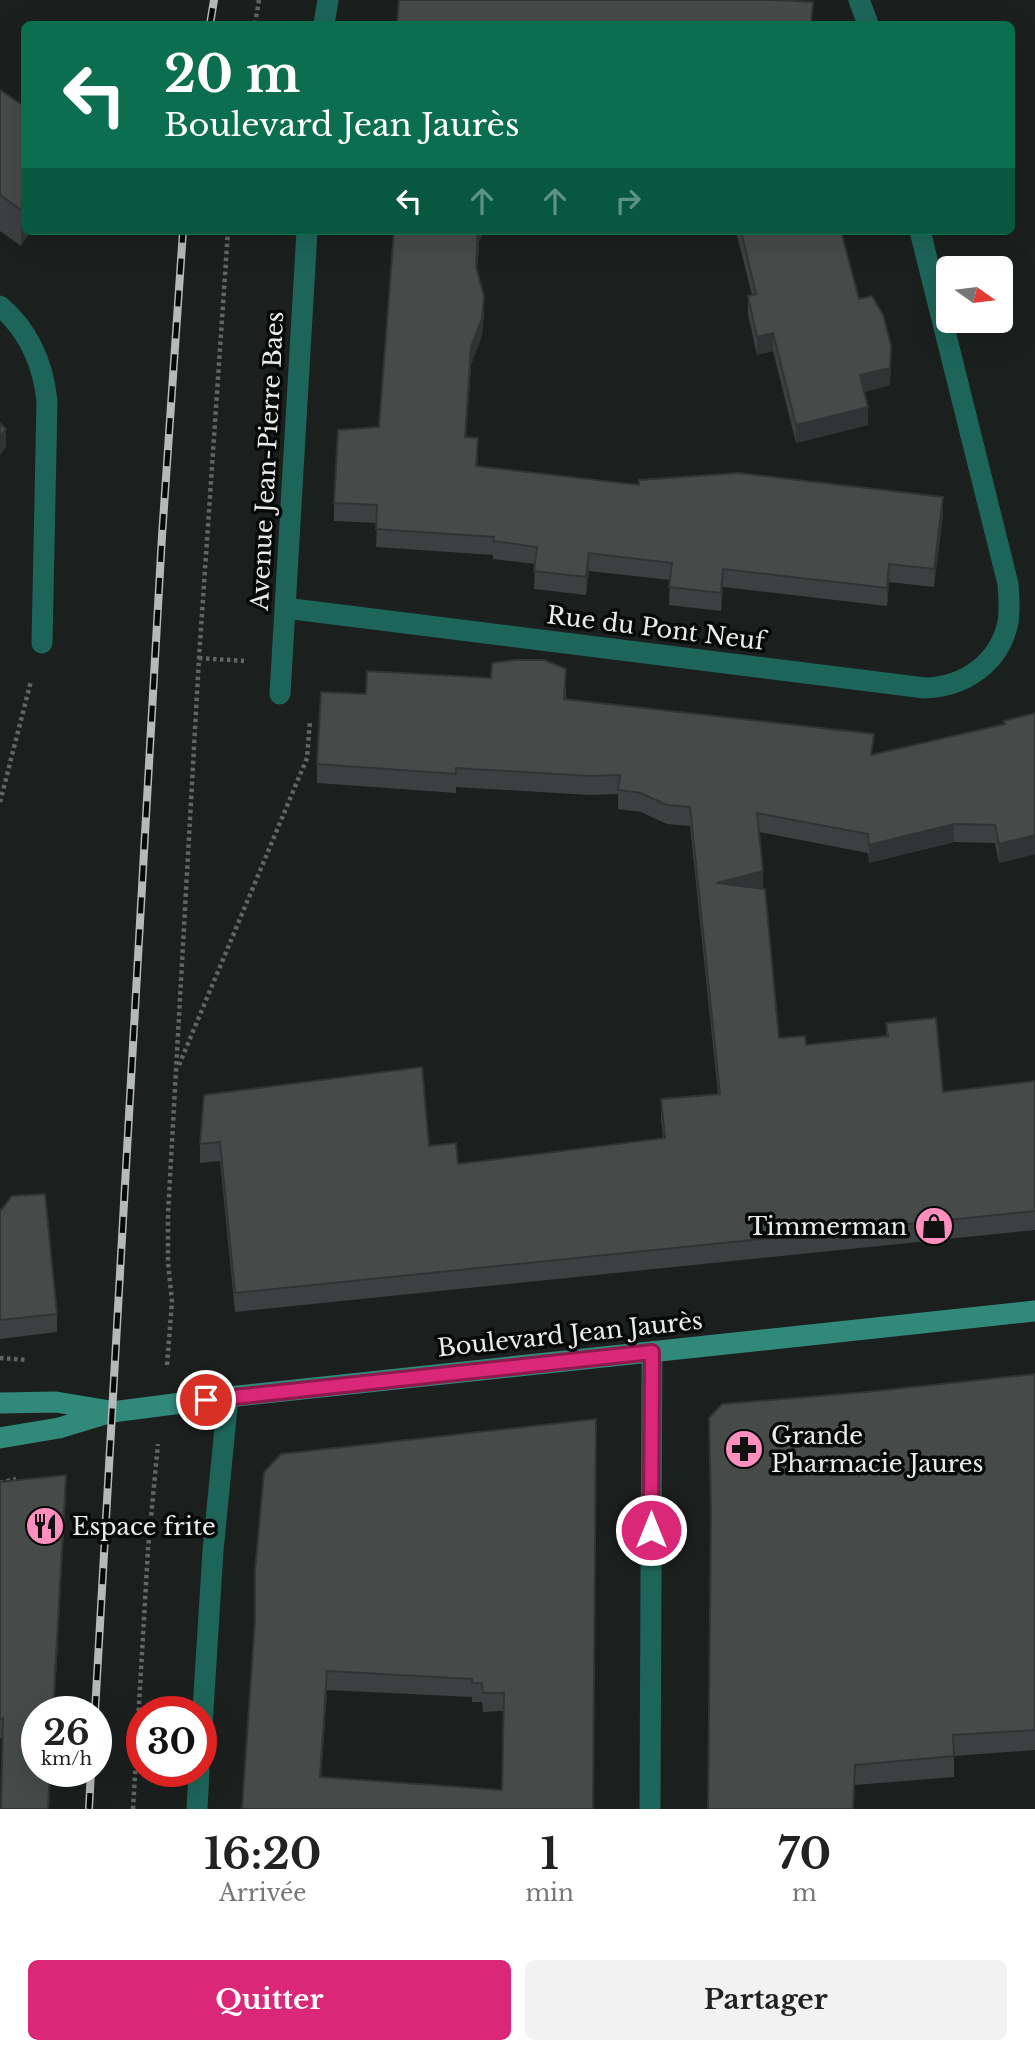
<!DOCTYPE html>
<html lang="fr">
<head>
<meta charset="utf-8">
<style>
  body { margin:0; font-family:"Libre Baskerville",serif; background:#f2f2f2; color:#222; height:100vh; display:flex; flex-direction:column; font-size:26px; white-space:nowrap }
  * { box-sizing:border-box; margin:0 }
  p { font-size:23px; color:#767676 }
  .icon { flex:none; width:38px; height:38px; fill:none; stroke:currentColor; stroke-width:2; stroke-linecap:round; stroke-linejoin:round }
  .map { position:relative; height:1809px; overflow:hidden }
  .details { display:flex; flex-direction:column; background:#fff; flex:1 }
  .details>* { flex:none }
  .guide { position:absolute; left:21px; top:21px; width:994px; height:214px; border-radius:10px; box-shadow:0 7px 28px #0002; background:#0b6e4f; color:#fff; overflow:hidden }
  .needle { width:46px; rotate:104deg }
  .controls { position:absolute; left:936px; top:256px; display:grid; gap:14px }
  .controls a { display:grid; place-items:center; width:77px; height:77px; border-radius:10px; background:#fff; box-shadow:0 7px 28px #0002; font-size:35px }
  .speed { position:absolute; left:21px; top:1696px; display:flex; gap:14px; font-size:35px; font-weight:700; text-align:center }
  .speed>* { display:grid; place-content:center; width:91px; height:91px; border-radius:50%; background:#fff; box-shadow:0 7px 28px #0002; line-height:1 }
  .speed small { font-size:18px; font-weight:400 }
  .speed .limit { border:10px solid #d22; background:#fff; color:#111 }
  .pin { position:absolute; display:grid; place-items:center; width:60px; height:60px; color:#fff; margin:-30px; border:4px solid #fff; border-radius:50%; box-shadow:0 2px 7px #0007 }
  .me { position:absolute; width:77px; margin:-38px; rotate:0deg; stroke-linejoin:round; filter:drop-shadow(0 0 5px #0008) }
  .turn { display:flex; align-items:center; gap:24px; height:147px; padding:0 28px; font-size:32px }
  .turn .icon { width:91px; height:91px; stroke-width:2.5 }
  .turn b { display:block; font-size:49px; line-height:60px }
  .lanes { display:flex; align-items:center; height:66px; padding:0 28px; background:#0003; justify-content:center; gap:35px; direction:ltr }
  .lanes .off { opacity:.35 }
  .eta { display:flex; justify-content:space-evenly; align-items:center; height:119px; text-align:center }
  .eta b { font-size:42px; font-weight:700; line-height:49px }
  .cta { display:flex; gap:14px; margin-top:auto; padding:14px 28px }
  .cta a { flex:1; height:80px; border-radius:10px; background:#db2777; color:#fff; font-size:28px; font-weight:700; line-height:80px; text-align:center }
  .cta a+a { background:#f2f2f2; color:#222 }
  .map>svg:first-child { display:block }
  .lines { fill:none; stroke-linecap:round; stroke-linejoin:round }
  .path { stroke:#626565; stroke-width:4.5; stroke-dasharray:3.5 3.5; stroke-linecap:butt }
  .street { stroke:#1e6559; stroke-width:21 }
  .secondary { stroke:#31897a; stroke-width:21 }
  .rail-casing { stroke:#b6b9b9; stroke-width:8 }
  .rail { stroke:#070908; stroke-width:5; stroke-dasharray:16; stroke-linecap:butt }
  .wall { fill:#3c4040; fill-rule:evenodd }
  .shaded-wall { fill:#313434 }
  .building { fill:#464b4a; stroke:#313434; stroke-width:2; fill-rule:evenodd }
  .route-casing { stroke:#8e194d; stroke-width:18 }
  .route { stroke:#db2777; stroke-width:12 }
  .labels { text-anchor:middle; dominant-baseline:central; stroke-width:7; stroke-linejoin:round; paint-order:stroke }
  .street-label { font-size:24px; fill:#e9ecec; stroke:#070908 }
  .poi-label { font-size:24px; fill:#e9ecec; stroke:#070908; text-anchor:start }
</style>
</head>
<body>
<div class="map">
<svg width="1035" height="1809" viewBox="0 0 1035 1809">
  <rect width="100%" height="100%" fill="#1b1f1e"/>
  <g class="lines">
    <path class="path" d="M255,24l4,-24
      M199,658l45,3
      M0,802l31,-121
      M179,1065l128,-307 3,-37
      M0,1358l26,2
      M167,1365l5,-63 -4,-40v-48l31,-556 29,-427
      M0,1483l16,-4
      M133,1809l15,-260 10,-105"/>
    <path class="street" d="M859,0l9,24
      M324,24l4,-24
      M0,306c29,25 43,57 47,95l-5,242
      M285,608l640,80c39,-1 75,-25 83,-66 2,-12 1,-26 0,-38l-88,-353
      M280,694l27,-463
      M201,1742l12,-191 15,-154
      M197,1809l2,-38
      M650,1809l2,-457"/>
    <path class="secondary" d="M0,1403l56,-1 54,9
      M0,1438l59,-10 53,-16 116,-15 807,-86"/>
    <defs>
      <path id="rail" d="M210,24l4,-24
        M95,1712l67,-1176 21,-305
        M89,1809l2,-38"/>
    </defs>
    <use href="#rail" class="rail-casing"/>
    <use href="#rail" class="rail"/>
  </g>
  <path class="wall" d="M0,90l24,16 -3,140 -21,-15z
    M736,231h105l18,68 32,64 -1,22 -25,7 3,33 -72,18 -23,-92 -16,4 -9,-41v-18l4,-1z
    M479,243l-2,27 7,44 -2,21 -11,30 -5,72 12,19 -1,10 162,19 304,30 -9,72 -45,-5 -2,24 -164,-19 -2,24 -52,-6 1,-25 -81,-9 -3,24 -52,-6 1,-25 -42,-5v-4l-117,-8 1,-24 -43,-2v-18l45,-76z
    M566,688v11l308,55 130,-30v-3l31,-8v141l-36,9 -4,-20 -41,-1 -85,21 -1,-10 -109,-21 4,56 16,150 27,7 80,-9v-13l57,69 92,-11v149l-800,82 -15,-151 -20,2v-19l4,-49 225,51 29,18 205,-26 -2,-20v-19l57,-5 -28,-268 -23,-2 -26,-12 -23,-3v-15l-28,1 -134,-8v6l-139,-10v-19l49,-70z
    M0,1209l57,105v18l-57,7z
    M1035,1374v376l-81,6v21l-99,8 -1,24 12,-417z
    M596,1419l-3,390h-351l13,-189zM327,1690l145,7v5h10l1,10 20,-1 -1,79 -181,-13z
    M0,1482l66,12 -12,218h-17l14,59 -2,38h-48l1,-71h-2z"/>
  <path class="shaded-wall" d="M24,205v26h7l-10,15v-36z
    M478,231h6l-5,12 -3,42z
    M484,296l-2,39 -11,30 -6,90v-18l6,-90z
    M773,333v18l-16,4v-18z
    M891,345l-1,40 -30,8v-18z
    M868,407v18l-72,18v-18z
    M6,429v18l-6,8v-18z
    M943,497v18l-9,72v-18z
    M589,553v18l-3,24v-18z
    M889,564v18l-2,24v-18z
    M723,569v18l-2,24v-18z
    M954,824v18l-85,21v-18z
    M1035,835v19l-36,9v-19z
    M763,871v19l-46,-7z
    M66,1475v19l-12,218h-1z
    M327,1671v19l-7,106v-19z
    M50,1771h1l-2,38h-1z"/>
  <path class="building" d="M399,0h374l40,2 -2,22h-414z
    M0,90l24,16v99l-3,5 -21,-15z
    M394,231h84l-2,36 8,29 -2,22 -11,29 -6,90 13,1 -2,28 163,19v-5l100,-7 204,24 -9,72 -45,-5 -2,24 -164,-19 -2,24 -52,-6 3,-24 -83,-10 -3,24 -52,-6 3,-24 -44,-6 1,-4 -118,-8 1,-24 -43,-2 4,-73 41,-3z
    M741,231h100l18,68 13,-3 11,19 8,30 -1,23 -30,7 8,32 -72,18 -23,-92 -16,4 -9,-41 8,-2z
    M0,423l6,6 -6,8z
    M515,660h29l22,9 -2,30 310,35 -3,21 134,-31 -1,-3 31,-8v122l-36,9 -4,-19 -41,-1 -85,21 -1,-11 -111,-21 6,58 -46,12 48,6 14,149 26,-2 1,9 82,-9 -2,-13 50,-5 7,74 92,-11v130l-800,82 -15,-151 -20,2 4,-49 218,-28 7,79 27,-3 2,21 207,-26 -4,-39 59,-5 -30,-287 -23,-2 -26,-12 -23,-3 2,-15 -30,1 -134,-8v6l-139,-10 4,-72 45,2 1,-23 124,7 1,-15z
    M45,1194l12,120 -57,6v-111h2l10,-13z
    M1035,1374v356l-82,5 1,21 -99,9 -2,44h-145l3,-297 -2,-94 13,-14 144,-12z
    M596,1419l-3,390h-351l13,-189v-49l9,-99 17,-18zM327,1671l145,8v4h10l1,10h21l-2,97 -182,-13z
    M66,1475l-13,237h-16v59h13l-2,38h-47l2,-91 -3,1v-237z"/>
  <g class="lines">
    <defs>
      <path id="route" d="M206,1400l446,-48 -1,178"/>
    </defs>
    <use href="#route" class="route-casing"/>
    <use href="#route" class="route"/>
  </g>
  <defs>
    <symbol id="shop-disc" viewBox="-11 -11 22 22"><circle r="9.5" fill="#fe8ebd" stroke="#070908"/><path d="M-5-2.5h2.3a2.7 3.5 0 0 1 5.4 0H5L5.5 6h-11ZM-1.5-2.5h3a1.5 2.3 0 0 0-3 0Z" fill="#111"/></symbol>
    <symbol id="pharmacy-disc" viewBox="-11 -11 22 22"><circle r="9.5" fill="#fe8ebd" stroke="#070908"/><path d="M-2-6h4v4h4v4h-4v4h-4v-4h-4v-4h4Z" fill="#111"/></symbol>
    <symbol id="restaurant-disc" viewBox="-11 -11 22 22"><circle r="9.5" fill="#fe8ebd" stroke="#070908"/><path d="M-5-6h1v4h1v-4h1v4h1v-4h1v5L-1.5 .5V6h-2V.5L-5-1ZM5-6V6H3V1.5H1.5Q1.5-4 5-6Z" fill="#111"/></symbol>
  </defs>
  <g fill-rule="evenodd">
    <use href="#shop-disc" x="912" y="1204" width="44" height="44"/>
    <use href="#pharmacy-disc" x="722" y="1427" width="44" height="44"/>
    <use href="#restaurant-disc" x="23" y="1504" width="44" height="44"/>
  </g>
  <g class="labels">
    <g class="street-label">
      <text transform="translate(267 461) rotate(-87)">Avenue Jean-Pierre Baes</text>
      <text transform="translate(656 628) rotate(7)">Rue du Pont Neuf</text>
      <text transform="translate(570 1334) rotate(-6)">Boulevard Jean Jaurès</text>
    </g>
    <g class="poi-label">
      <text x="907" y="1226" text-anchor="end">Timmerman</text>
      <text x="771" y="1435">Grande<tspan x="771" dy="28">Pharmacie Jaures</tspan></text>
      <text x="72" y="1526">Espace frite</text>
    </g>
  </g>
</svg>
<div class="controls">
<a><svg class="needle" viewBox="-14 -14 28 28"><path d="M0-13l5 13h-10z" fill="#e53935"/><path d="M0 13l5-13h-10z" fill="#767676"/></svg></a>
</div>
<div class="speed"><div>26<small>km/h</small></div><div class="limit">30</div></div>
<div class="pin" style="left:206px;top:1400px;background:#d93025"><svg class="icon" aria-label="arrive" viewBox="0 0 24 24"><path d="M6 21V4h12l-3 4 3 4H6"/></svg></div>
<svg class="me" style="left:651px;top:1530px" viewBox="-20 -20 40 40"><circle r="17" fill="#db2777" stroke="#fff" stroke-width="3"/><path d="M0-11L8 9 0 5-8 9z" fill="#fff"/></svg>
<div class="guide">
<div class="turn"><svg class="icon" aria-label="left" viewBox="0 0 24 24"><path d="M17 20v-9H6M10 6l-5 5 5 5"/></svg><div><b>20 m</b>Boulevard Jean Jaurès</div></div>
<div class="lanes"><svg class="icon" aria-label="left" viewBox="0 0 24 24"><path d="M17 20v-9H6M10 6l-5 5 5 5"/></svg><svg class="icon off" aria-label="ahead" viewBox="0 0 24 24"><path d="M12 20V5M6 11l6-6 6 6"/></svg><svg class="icon off" aria-label="ahead" viewBox="0 0 24 24"><path d="M12 20V5M6 11l6-6 6 6"/></svg><svg class="icon off" aria-label="right" viewBox="0 0 24 24"><path d="M7 20v-9h11M14 6l5 5-5 5"/></svg></div>
</div>
</div>
<section class="details">
<div class="eta">
<div><b>16:20</b><p>Arrivée</p></div>
<div><b>1</b><p>min</p></div>
<div><b>70</b><p>m</p></div>
</div>
<div class="cta"><a>Quitter</a><a>Partager</a></div>
</section>
</body>
</html>
